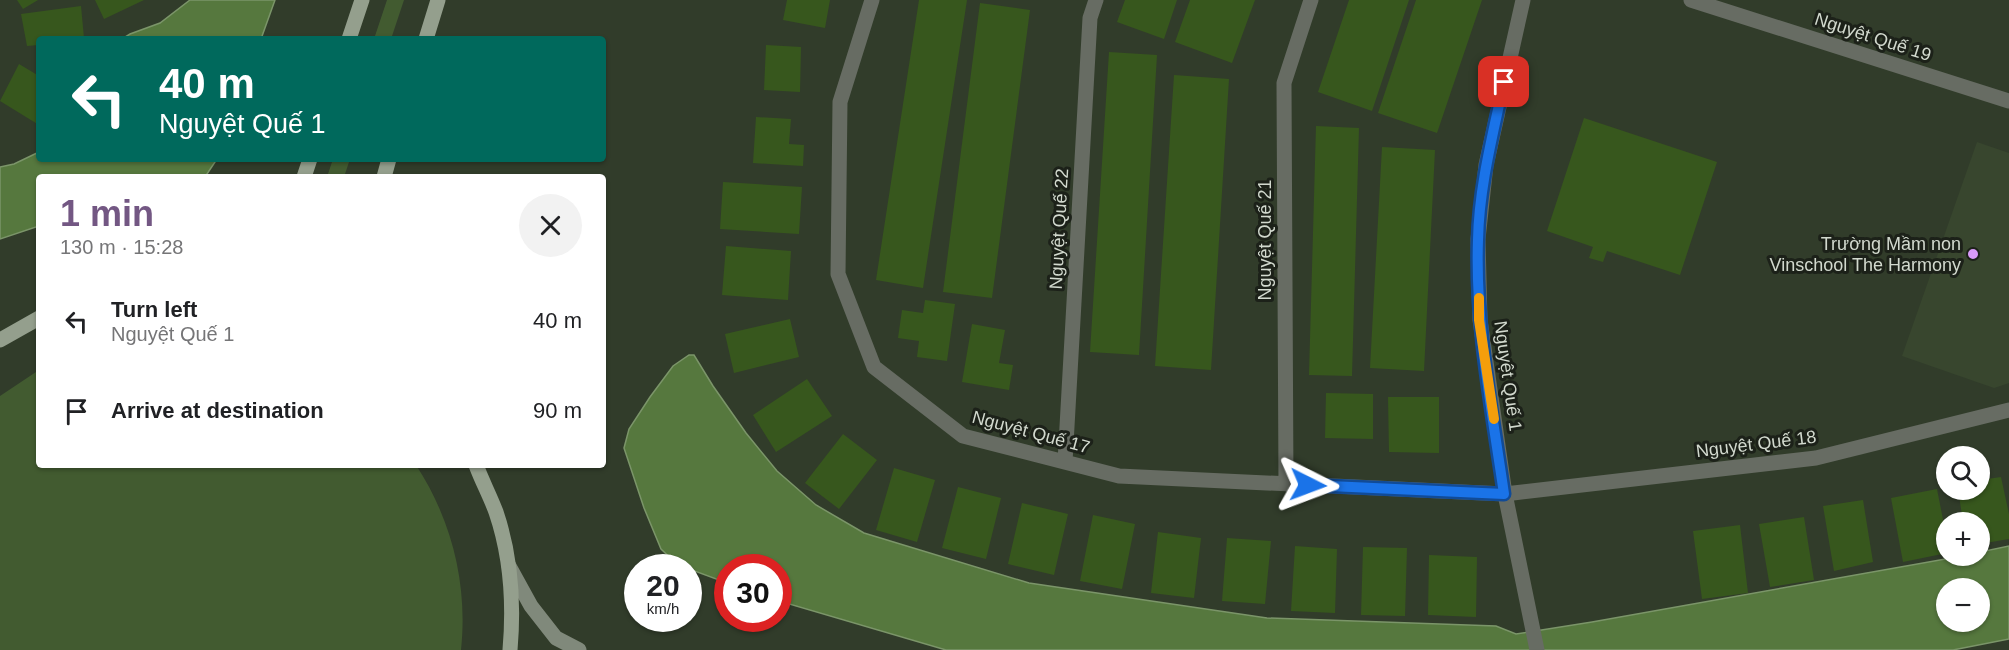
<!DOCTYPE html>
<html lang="en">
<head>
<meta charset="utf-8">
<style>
  body { margin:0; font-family:Helvetica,sans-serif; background:#f2f2f2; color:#202124; height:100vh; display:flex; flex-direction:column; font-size:22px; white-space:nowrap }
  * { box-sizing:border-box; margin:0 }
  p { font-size:20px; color:#757577 }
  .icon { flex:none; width:33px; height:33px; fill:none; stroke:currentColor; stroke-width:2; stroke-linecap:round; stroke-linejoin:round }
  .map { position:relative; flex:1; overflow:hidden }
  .panel { position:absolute; left:36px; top:174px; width:570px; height:294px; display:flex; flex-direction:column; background:#fff; border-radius:6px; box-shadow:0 2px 4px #0004 }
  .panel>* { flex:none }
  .guide { position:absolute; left:36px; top:36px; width:570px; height:126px; border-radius:6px; box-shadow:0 2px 4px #0004; background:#00695c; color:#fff; overflow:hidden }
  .tools { position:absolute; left:1936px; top:446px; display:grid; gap:12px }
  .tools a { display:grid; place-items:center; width:54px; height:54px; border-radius:50%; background:#fff; box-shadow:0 2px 4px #0004; font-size:30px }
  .speed { position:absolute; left:624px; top:554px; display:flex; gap:12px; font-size:30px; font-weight:700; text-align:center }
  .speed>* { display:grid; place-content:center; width:78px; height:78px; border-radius:50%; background:#fff; box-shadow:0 2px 4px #0004; line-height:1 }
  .speed small { font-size:15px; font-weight:400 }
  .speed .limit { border:9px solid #d22; background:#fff; color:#111 }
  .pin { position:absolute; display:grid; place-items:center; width:51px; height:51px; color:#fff; margin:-26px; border-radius:12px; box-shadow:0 3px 9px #0006 }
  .me { position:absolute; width:66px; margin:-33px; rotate:93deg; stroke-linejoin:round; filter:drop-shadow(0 0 4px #0008) }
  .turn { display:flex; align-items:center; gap:21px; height:126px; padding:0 24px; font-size:27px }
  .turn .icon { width:78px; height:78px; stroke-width:2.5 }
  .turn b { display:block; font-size:42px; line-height:51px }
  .round { display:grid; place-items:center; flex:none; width:63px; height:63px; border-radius:32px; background:#f2f2f2 }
  .overview { display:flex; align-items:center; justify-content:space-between; height:102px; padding:0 24px }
  h1 { font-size:36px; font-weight:600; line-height:45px; color:#735783 }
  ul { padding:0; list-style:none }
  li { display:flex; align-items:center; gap:18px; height:90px; padding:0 24px }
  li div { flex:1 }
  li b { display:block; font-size:22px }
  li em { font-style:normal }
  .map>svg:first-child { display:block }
  .built { fill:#38462e }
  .green { fill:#425b30 }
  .water { fill:#56783e; stroke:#7b9569; stroke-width:1.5; fill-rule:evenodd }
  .building { fill:#37571d }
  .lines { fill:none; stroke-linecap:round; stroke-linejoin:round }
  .minor { stroke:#676c63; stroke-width:15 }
  .secondary { stroke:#80897b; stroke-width:15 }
  .primary { stroke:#949f8d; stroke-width:15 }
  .route-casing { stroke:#114b97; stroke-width:15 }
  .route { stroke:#1a73e8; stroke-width:10 }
  .slow { stroke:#f59e0b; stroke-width:10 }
  .poi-dot { fill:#d89af8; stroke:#1c2119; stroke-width:2 }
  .labels { text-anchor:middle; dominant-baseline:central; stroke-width:6; stroke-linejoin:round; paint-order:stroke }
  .street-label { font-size:18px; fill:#d2d9ce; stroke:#1c2119 }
  .poi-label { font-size:18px; fill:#d2d9ce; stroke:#1c2119; text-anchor:end }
</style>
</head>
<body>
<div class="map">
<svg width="2009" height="650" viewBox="0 0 2009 650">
  <rect width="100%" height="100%" fill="#313c2a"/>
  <path class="built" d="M1977,142l32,11v230l-15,5 -92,-32z"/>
  <path class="green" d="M387,0h17l-13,39h-17z
    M333,159h17l-6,18h-17z
    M39,370v95h377c36,55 52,120 45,185h-461v-254z"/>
  <path class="water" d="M190,0h85l-14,39h-139l8,-5 30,-11z
    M39,152v7h178l-12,18h-166v49l-39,13v-72l14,-3z
    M689,355h5l19,31 33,47 31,38 39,34 48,28 165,50 238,35 229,8 20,8 76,-12 376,-67h12v-3l29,-6v93l-56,11h-1007l-167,-49 -1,-34h-50l-1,16 -38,-14 -1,-2 -9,-1 -18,-17 -17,-41 -20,-60 5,-19 21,-32 23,-31zM1947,588h33v33h-33z"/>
  <path class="building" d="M17,0h21l-15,9z
    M95,0h49l-40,19z
    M787,0h43l-5,28 -42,-8z
    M919,0h48l-44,288 -47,-8z
    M1125,0h52l-13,39 -47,-17z
    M1190,0h65l-23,63 -57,-21z
    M1349,0h60l-37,111 -54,-19z
    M1416,0h66l-45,133 -59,-20z
    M980,3l50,7 -38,288 -49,-6z
    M81,6l3,32 -45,1v6l-12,1 -6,-32z
    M766,45l35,2 -1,45 -36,-2z
    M1109,52l48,3 -18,300 -49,-3z
    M19,64l20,12v49l-39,-24z
    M1174,75l55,4 -18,291 -56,-4z
    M756,117l35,2 -2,25 15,1 -1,21 -50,-3z
    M1584,118l133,44 -37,113 -73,-24 -4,11 -14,-4 4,-11 -46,-16z
    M1316,126l43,2 -7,248 -43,-1z
    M1382,147l53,3 -11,221 -54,-3z
    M723,182l79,5 -3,47 -79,-5z
    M726,246l65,5 -3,49 -66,-5z
    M925,300l30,4 -8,57 -30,-4 2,-16 -21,-3 4,-28 21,3z
    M790,319l9,38 -65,16 -9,-39z
    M972,324l33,6 -6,33 14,2 -4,25 -47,-8z
    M807,379l25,37 -56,36 -23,-37z
    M1326,393l47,1v45l-48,-1z
    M1388,397h51v56l-50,-1z
    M843,434l34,26 -38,49 -34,-26z
    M894,468l41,12 -18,62 -41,-12z
    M2001,477l8,37v25l-29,5v-22h-17l-5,-33h22v-9z
    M958,487l43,11 -15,61 -44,-11z
    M1937,489l10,51v13l-44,9 -12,-64z
    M1863,500l10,62 -39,9 -11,-65z
    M1022,503l46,11 -14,61 -46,-11z
    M1093,515l42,9 -13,65 -42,-8z
    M1804,517l10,63 -44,7 -11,-63z
    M1740,525l8,68 -46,6 -9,-68z
    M1158,532l43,6 -7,60 -43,-5z
    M1227,538l44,3 -6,63 -43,-3z
    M1295,546l42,3 -2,64 -44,-2z
    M1363,547l44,1 -2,68 -44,-1z
    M1429,555l48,2 -1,60 -48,-2z"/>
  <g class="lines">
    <path class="minor" d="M872,0l-32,102 -2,172 36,93 89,69 156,40 386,18 311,-36 193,-48
      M1523,0l-37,165 -8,74 2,81 25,174 32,156
      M1691,0l318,101
      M1065,462l25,-444 6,-18
      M1286,484l-2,-401 27,-83"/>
    <path class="secondary" d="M509,566l22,40 25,32 23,12"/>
    <path class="primary" d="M349,39l13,-39
      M426,39l12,-39
      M304,177l6,-18
      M384,177l5,-18
      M0,340l39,-22
      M476,465c6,16 14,31 20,47 15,44 18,92 14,138"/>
  </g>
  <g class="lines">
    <defs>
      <path id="route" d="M1308,485l196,9c-12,-84 -29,-169 -26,-254 1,-53 15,-106 26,-158"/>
    </defs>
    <use href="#route" class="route-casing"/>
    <use href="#route" class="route"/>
    <path class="slow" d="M1479,298v22l15,99"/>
  </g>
  <circle class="poi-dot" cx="1973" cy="254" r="6"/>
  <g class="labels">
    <g class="street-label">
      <text transform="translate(1873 37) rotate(18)">Nguyệt Quế 19</text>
      <text transform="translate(1059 229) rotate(-87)">Nguyệt Quế 22</text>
      <text transform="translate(1265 240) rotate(-90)">Nguyệt Quế 21</text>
      <text transform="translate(1508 376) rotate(82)">Nguyệt Quế 1</text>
      <text transform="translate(1031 432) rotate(15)">Nguyệt Quế 17</text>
      <text transform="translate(1756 444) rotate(-7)">Nguyệt Quế 18</text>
    </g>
    <g class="poi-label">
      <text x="1961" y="244">Trường Mầm non<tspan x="1961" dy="21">Vinschool The Harmony</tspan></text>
    </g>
  </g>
</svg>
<div class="tools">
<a><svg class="icon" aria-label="search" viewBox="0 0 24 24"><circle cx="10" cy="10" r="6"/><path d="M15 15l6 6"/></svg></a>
<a>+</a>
<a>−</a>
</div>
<div class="speed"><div>20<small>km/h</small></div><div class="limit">30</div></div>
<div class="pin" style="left:1504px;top:82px;background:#d93025"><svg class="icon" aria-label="arrive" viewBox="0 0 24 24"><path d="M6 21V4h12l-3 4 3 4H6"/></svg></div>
<svg class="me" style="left:1308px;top:485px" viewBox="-20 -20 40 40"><path d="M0-17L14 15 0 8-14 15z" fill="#1a73e8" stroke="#fff" stroke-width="4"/></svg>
<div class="guide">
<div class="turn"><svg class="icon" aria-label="left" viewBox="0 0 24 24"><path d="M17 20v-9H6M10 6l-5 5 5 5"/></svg><div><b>40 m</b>Nguyệt Quế 1</div></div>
</div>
<section class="panel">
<div class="overview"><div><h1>1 min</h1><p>130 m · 15:28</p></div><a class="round"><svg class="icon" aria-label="close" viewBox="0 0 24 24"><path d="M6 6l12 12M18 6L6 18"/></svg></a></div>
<ul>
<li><svg class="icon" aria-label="left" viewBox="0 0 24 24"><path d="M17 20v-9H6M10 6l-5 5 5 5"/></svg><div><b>Turn left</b><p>Nguyệt Quế 1</p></div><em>40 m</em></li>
<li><svg class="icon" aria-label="arrive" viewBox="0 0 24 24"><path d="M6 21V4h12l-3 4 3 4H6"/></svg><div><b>Arrive at destination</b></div><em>90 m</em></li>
</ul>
</section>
</div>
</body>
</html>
